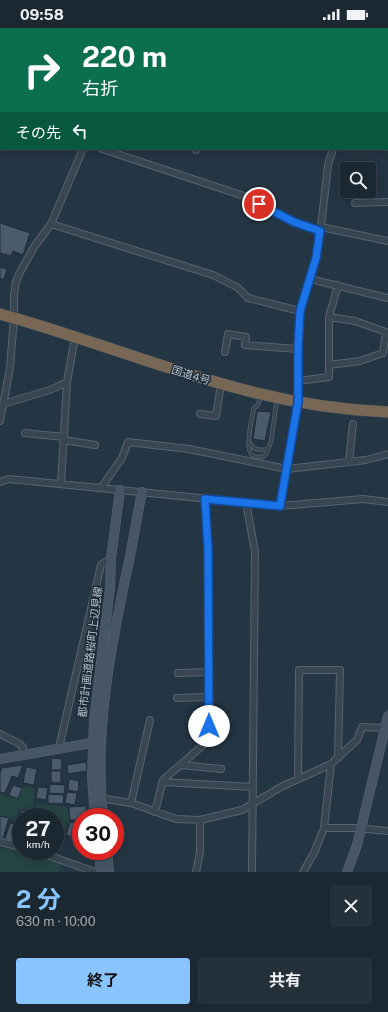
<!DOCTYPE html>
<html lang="ja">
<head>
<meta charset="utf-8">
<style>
  body { margin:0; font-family:"Public Sans","Noto Sans JP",sans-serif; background:#24303a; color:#f1f3f6; height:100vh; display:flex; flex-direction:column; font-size:15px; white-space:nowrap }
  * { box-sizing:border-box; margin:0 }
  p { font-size:13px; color:#a0a6ac }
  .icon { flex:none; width:22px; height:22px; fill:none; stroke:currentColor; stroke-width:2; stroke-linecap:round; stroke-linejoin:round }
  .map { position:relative; height:844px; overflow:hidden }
  .details { display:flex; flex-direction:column; background:#1b2832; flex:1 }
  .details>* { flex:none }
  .top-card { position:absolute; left:0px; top:0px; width:388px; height:122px; box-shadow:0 2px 10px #0003,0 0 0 1px #39444d; background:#0b6e4f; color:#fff; overflow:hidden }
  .fabs { position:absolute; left:340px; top:134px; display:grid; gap:8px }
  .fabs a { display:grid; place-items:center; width:36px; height:36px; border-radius:4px; background:#1b2832; box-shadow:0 2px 10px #0003,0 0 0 1px #39444d; font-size:20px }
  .speed { position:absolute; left:12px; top:780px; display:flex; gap:8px; font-size:20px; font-weight:700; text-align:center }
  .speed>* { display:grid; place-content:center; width:52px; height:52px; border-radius:50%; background:#1b2832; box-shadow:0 2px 10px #0003,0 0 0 1px #39444d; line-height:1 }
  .speed small { font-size:10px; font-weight:400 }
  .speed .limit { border:6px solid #d22; background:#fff; color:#111 }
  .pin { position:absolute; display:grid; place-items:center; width:34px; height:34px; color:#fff; margin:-17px; border:2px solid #fff; border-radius:50%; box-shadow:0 1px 4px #0007 }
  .me { position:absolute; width:44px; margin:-22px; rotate:0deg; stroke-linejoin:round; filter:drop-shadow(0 0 3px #0008) }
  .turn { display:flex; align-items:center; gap:14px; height:84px; padding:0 16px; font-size:18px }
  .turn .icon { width:52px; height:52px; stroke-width:2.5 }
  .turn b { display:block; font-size:28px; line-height:34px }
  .then { display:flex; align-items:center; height:38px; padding:0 16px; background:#0003; gap:8px; font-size:15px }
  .round { display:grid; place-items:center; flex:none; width:42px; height:42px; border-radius:4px; background:#24303a }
  .overview { display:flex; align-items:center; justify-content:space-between; height:68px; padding:0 16px }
  h1 { font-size:24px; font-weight:700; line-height:30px; color:#88c4ff }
  .action { display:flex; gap:8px; margin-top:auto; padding:8px 16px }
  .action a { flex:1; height:46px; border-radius:4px; background:#88c4ff; color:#111; font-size:16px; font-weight:700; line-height:46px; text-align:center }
  .action a+a { background:#24303a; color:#f1f3f6 }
  .status { display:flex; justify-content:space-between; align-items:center; height:28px; padding:0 20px; background:#1b2832; direction:ltr }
  .status svg { height:11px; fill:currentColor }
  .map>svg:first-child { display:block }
  .green { fill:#264444 }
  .building { fill:#4a5c6c; stroke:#1f2d3a }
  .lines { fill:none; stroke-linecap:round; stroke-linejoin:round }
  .lane-casing { stroke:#576470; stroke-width:4.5 }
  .street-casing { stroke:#576470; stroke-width:8 }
  .secondary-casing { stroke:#576470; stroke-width:10 }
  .highway-casing { stroke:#43515d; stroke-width:12 }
  .lane { stroke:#394652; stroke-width:3 }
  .street { stroke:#394652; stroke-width:6 }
  .secondary { stroke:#465666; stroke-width:9 }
  .highway { stroke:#796755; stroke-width:11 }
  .route-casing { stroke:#114b97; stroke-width:10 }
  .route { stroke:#1a73e8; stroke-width:7 }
  .labels { text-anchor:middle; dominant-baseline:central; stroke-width:3; stroke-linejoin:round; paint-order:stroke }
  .street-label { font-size:11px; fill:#b6c1cc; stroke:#1d2b38 }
</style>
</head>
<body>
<div class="status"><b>09:58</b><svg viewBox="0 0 49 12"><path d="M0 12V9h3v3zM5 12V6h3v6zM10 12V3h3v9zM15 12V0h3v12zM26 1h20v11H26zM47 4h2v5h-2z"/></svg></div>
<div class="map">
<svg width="388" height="844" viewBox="0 0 388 844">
  <rect width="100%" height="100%" fill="#243543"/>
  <path class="green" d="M25,758l10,2 -2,21h-13l-5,11 -15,-5v-22l10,5z
    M37,775l30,4 3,13 -8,16 -7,-2v-17h-22z
    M6,820l7,1 1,4 1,-3 47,12 -3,10h-59v-23z"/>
  <path class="building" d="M0,195l30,10 -7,22 -10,-4 -2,5 -11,-3z
    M0,239l7,2 -3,10h-4z
    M257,383l14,1 -6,29 -12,-2z
    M52,730l10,1 -1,11h-10z
    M86,734l1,9 -19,3 -1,-9z
    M23,737l-5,13 -6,-2 -7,17 -5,-1v-19l2,-5z
    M26,739l11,2 -3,16 -11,-2z
    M51,743h10v12l-10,-1z
    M69,751l10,2 -1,11 -10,-2z
    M50,756l15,1 -1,9 -15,-1z
    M13,757l9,3 -4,11 -9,-4z
    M38,759l10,1 -2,12 -10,-2z
    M67,764l10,1 -2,12 -10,-2z
    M48,766l16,1 -1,9 -15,-1z
    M86,778v11h-5v3h-11l-1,-13z
    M21,782l10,2 -1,5h-9v5l-2,-1z
    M0,788l9,2 -6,20h-3z
    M70,794l11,3v15l-15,-5z
    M10,795l8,3 -4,16 -9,-3z
    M21,799v17l-5,-1z
    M55,809l4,1 -4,16 -9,-2 9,-1z"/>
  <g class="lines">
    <defs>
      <path id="lane" d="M369,1v-1
        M261,368l-3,9 -4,3c-2,10 -9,38 -3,46 3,4 8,3 12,3l3,-3 5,-12 6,-43
        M250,415c3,7 11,8 18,6"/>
      <path id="street" d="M137,1l1,-1
        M308,1v-1
        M0,9h1
        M387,53l1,1
        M0,85h1
        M387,107h1
        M102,121l145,48 47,25 26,9
        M196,122v-1
        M355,175l33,-1
        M51,196l162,51 24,12 11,11 52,13
        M321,199l67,14
        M310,251l78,19
        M329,289l26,4 31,11 -3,21 -23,8 -31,4
        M225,324l3,-18 18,3 -1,8 53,4
        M298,353l31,-4v-60l9,-32
        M3,376l47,-14 17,-8
        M200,386l16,2 5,-32
        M0,393l10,-53 4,-50v-22l2,-14 2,-6 16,-29 17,-23 32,-75
        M25,405l39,4
        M64,412l31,5
        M349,434l4,-38
        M0,454l9,-3 271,27 83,-7 25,3
        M61,456l6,-102 8,-45
        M101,460l21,-30 6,-16 61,7 98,20 79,-9 22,-6
        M246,474l9,50 -3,320
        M280,478l18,-104v-53l2,-38 16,-53 5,-31 7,-62 5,-16
        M178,645l31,-1
        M177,670l32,-1
        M0,706l20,10 3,4v7
        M59,720l42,-183 10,-7
        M181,737l40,4
        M298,746l1,-104h41l-2,88
        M163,754l90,5
        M99,770l32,5 45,16 24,1 42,-10 39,-23 50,-23 26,-24 5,-13 23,1
        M131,775l19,-83
        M155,784l8,-32 46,-40 -1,-191 -3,-50
        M324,800h32l32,3
        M0,814l21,5
        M36,823l59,21
        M196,844l4,-20v-32
        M303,844l11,-19 10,-25 7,-64"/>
      <path id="secondary" d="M347,0l4,1
        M387,11h1
        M0,731l97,-17
        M95,789l-3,-40 2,-57 16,-132 1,-30 9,-68
        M103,789c-9,-86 8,-172 26,-256 5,-23 8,-46 13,-69
        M99,823l2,21
        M107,823l2,21
        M347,844l10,-27 31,-129"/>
      <path id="highway" d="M0,286c81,22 159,54 241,75 48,13 97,21 147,23"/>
    </defs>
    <use href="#lane" class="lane-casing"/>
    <use href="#street" class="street-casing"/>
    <use href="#secondary" class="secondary-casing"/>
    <use href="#highway" class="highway-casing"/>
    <use href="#lane" class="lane"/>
    <use href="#street" class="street"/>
    <use href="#secondary" class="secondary"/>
    <use href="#highway" class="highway"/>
  </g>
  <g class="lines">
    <defs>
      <path id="route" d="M209,698l-1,-177 -3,-50 75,7 18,-104v-53l2,-38 16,-53 4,-27 -26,-9 -35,-18"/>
    </defs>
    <use href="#route" class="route-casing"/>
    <use href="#route" class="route"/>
  </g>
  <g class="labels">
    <g class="street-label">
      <text transform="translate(191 347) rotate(17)">国道4号</text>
      <text transform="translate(90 624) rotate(-83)">都市計画道路桜町上辺見線</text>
    </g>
  </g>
</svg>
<div class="fabs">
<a><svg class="icon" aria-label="search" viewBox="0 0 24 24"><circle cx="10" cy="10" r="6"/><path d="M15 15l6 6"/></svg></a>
</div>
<div class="speed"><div>27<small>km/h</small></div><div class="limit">30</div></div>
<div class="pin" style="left:259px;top:176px;background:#d93025"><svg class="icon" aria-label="arrive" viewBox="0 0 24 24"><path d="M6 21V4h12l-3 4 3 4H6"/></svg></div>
<svg class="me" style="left:209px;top:698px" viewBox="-20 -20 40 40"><circle r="19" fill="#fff"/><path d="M0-13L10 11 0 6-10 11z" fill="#1a73e8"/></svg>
<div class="top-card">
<div class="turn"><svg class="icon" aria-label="right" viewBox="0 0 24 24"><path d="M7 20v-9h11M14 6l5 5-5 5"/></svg><div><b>220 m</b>右折</div></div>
<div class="then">その先<svg class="icon" aria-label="left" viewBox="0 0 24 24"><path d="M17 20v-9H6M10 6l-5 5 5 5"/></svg></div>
</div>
</div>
<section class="details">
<div class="overview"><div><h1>2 分</h1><p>630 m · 10:00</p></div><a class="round"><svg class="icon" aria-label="close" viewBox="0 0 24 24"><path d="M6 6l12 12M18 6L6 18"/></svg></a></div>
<div class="action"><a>終了</a><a>共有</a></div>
</section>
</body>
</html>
